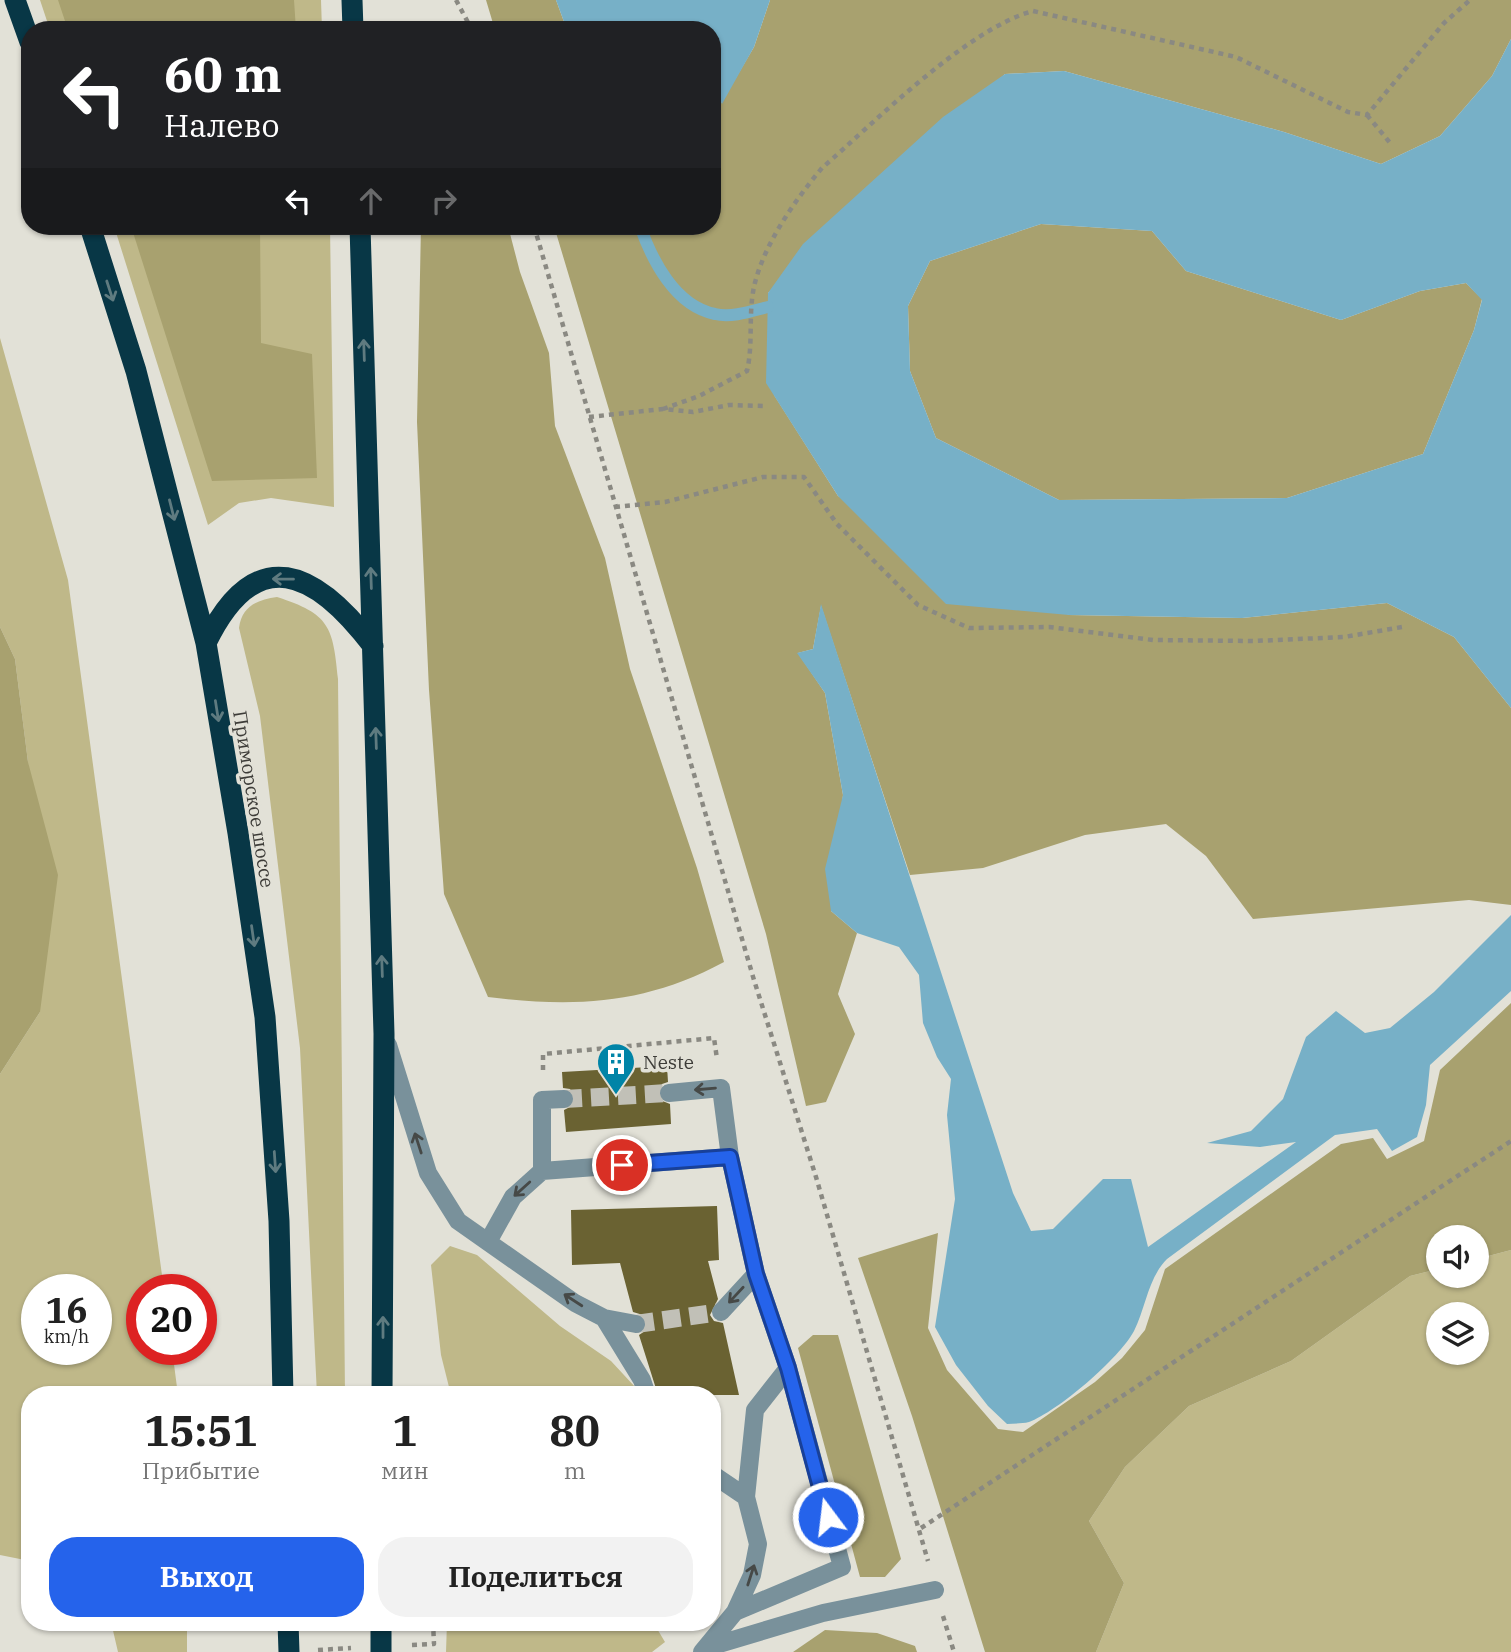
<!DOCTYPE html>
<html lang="ru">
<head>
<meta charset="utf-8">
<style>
  body { margin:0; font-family:"IBM Plex Serif",serif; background:#f2f2f2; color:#222; height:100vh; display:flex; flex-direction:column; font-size:26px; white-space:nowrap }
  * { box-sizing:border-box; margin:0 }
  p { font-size:23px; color:#767676 }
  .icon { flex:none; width:38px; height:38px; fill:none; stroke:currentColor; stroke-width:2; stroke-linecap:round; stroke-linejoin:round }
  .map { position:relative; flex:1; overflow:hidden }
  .details { position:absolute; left:21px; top:1386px; width:700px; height:245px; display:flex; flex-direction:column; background:#fff; border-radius:28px; box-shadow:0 2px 5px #0004 }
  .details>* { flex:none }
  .banner { position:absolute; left:21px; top:21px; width:700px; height:214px; border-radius:28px; box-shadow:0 2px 5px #0004; background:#202124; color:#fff; overflow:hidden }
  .controls { position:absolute; left:1426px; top:1225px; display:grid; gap:14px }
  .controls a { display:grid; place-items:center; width:63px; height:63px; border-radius:50%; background:#fff; box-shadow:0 2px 5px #0004; font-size:35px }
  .speed { position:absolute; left:21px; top:1274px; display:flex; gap:14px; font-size:35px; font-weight:700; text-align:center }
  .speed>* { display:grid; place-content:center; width:91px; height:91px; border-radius:50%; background:#fff; box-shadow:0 2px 5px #0004; line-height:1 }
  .speed small { font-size:18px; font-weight:400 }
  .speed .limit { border:10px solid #d22; background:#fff; color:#111 }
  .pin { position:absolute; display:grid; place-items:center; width:60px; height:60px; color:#fff; margin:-30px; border:4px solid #fff; border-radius:50%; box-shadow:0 2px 7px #0007 }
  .me { position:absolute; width:77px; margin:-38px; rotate:345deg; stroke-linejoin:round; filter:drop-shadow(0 0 5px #0008) }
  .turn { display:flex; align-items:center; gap:24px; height:147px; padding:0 28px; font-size:32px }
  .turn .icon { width:91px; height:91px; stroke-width:2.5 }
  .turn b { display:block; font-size:49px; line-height:60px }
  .lanes { display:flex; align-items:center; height:66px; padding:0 28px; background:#0003; justify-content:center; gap:35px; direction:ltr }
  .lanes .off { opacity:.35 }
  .eta { display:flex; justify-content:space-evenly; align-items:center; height:119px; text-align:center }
  .eta b { font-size:42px; font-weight:700; line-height:49px }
  .cta { display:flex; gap:14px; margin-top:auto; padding:14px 28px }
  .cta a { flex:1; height:80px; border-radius:28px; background:#2563eb; color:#fff; font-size:28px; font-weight:700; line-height:80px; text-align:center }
  .cta a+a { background:#f2f2f2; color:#222 }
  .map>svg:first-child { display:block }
  .green { fill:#bfb889; fill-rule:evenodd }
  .forest { fill:#a8a16f }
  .water { fill:#77b0c7; fill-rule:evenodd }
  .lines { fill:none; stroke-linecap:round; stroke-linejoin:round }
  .stream { stroke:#77b0c7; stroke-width:12 }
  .building { fill:#6a6232 }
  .minor-tunnel { stroke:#c1c0b7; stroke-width:18; stroke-dasharray:18 9; stroke-linecap:butt }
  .path { stroke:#8a8982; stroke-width:4.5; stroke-dasharray:5 5; stroke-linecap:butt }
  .minor { stroke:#79919b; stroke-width:18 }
  .highway { stroke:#083746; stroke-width:21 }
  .oneway { stroke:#5f7b80 }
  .oneway2 { stroke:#464947 }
  .route-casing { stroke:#184099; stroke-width:18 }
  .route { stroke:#2563eb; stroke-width:12 }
  .labels { text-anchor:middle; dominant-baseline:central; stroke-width:7; stroke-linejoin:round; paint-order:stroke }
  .street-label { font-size:19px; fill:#3d3c38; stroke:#e2e1d7 }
  .poi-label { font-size:19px; fill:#3d3c38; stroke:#e2e1d7; text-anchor:start }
</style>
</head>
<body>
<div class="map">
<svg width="1511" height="1652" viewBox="0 0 1511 1652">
  <rect width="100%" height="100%" fill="#e2e1d7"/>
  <path class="green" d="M40,0h281l1,30h-272z
    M114,226h216l4,281 -63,-9 -32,5 -31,22z
    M0,338l68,242 96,710h-22v59h30l6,46h-148v166l-30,-6v-481l40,-62 -12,-250 -13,-103 -15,-32zM37,1290h59v59h-59z
    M277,597c53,17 56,30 61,82l7,716h-28l-17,-347 -40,-332 -21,-88c3,-22 18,-28 38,-31z
    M450,1246l27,9 83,71 51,35 25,27 2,7h-187l-10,-40 -10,-90z
    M1511,1250v402h-415l28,-69 -35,-62 36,-54 64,-61 102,-45 119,-85 28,-7v7h39v-17zM1438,1314h39v39h-39z
    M111,1622h76v30h-69z
    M447,1622h206l12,20 -13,10h-206z"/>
  <path class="forest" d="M58,0h236l2,30h-228z
    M486,0h70l11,30h-72z
    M770,0h741v39l-19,37 -52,60 -59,28 -97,-32 -220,-61 -59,3 -237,219 6,102 64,101 231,119 173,3 145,-15 67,34 57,71v197l-42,-5 -216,19 -47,-63 -40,-32 -81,11 -102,33 -73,7 -89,-269 -8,43 -15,4 27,40 18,102 -12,116 26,22 -19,61 17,40 -29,68 -20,4 -40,-172 -212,-708h158v-145l9,22 33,-56z
    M1041,224l111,7 34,40 155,49 79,-29 46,-8 16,16 -8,31 -51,124 -136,44 -228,2 -123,-62 -26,-67 -2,-65 22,-45z
    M131,226h129l1,117 51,11 5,124 -105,3z
    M421,226h87l12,46 29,81 6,73 50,132 25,111 67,199 27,94c-78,42 -148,46 -236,35l-44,-103 -15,-204 -12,-268z
    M0,627l15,32 13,103 30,113 -18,137 -40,62z
    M1511,1003v247l-34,9v-22h-39v32l-28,7 -119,85 -102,45 -64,61 -36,54 35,62 -28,69h-111l-73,-236 -54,-158 80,-25 -10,95 19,42 51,59 25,3 72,-50 27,-24 23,-28 20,-61 176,-125 32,-6 14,21 37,-18 16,-71z
    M813,1335h25l63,224 -16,18h-25l-62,-229z
    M825,1630l52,3 38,13 2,6h-124z"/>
  <path class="water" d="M556,0h214l-16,47 -32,57 -10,-23v-51h-145z
    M1511,39v669l-57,-71 -67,-34 -145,15 -173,-3 -123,-11 -108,-108 -72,-113 2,-90 35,-49 140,-127 62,-43 59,-3 220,61 97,32 59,-28 52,-60zM1041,224l111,7 34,40 155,49 79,-29 46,-8 16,17 -8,30 -51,124 -136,44 -228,2 -123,-62 -26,-67 -2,-65 22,-45z
    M821,604l192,589 18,38 22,-2 50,-50h28l17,68 148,-105 -36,5 -53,-4 44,-12 32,-32 23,-62 30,-26 29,22 25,-5 44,-36 77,-77v76l-81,74 -4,40 -9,32 -25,14 -15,-22 -42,6 -168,124c-19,19 -21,48 -33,72 -14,27 -77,81 -105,91 -7,2 -15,1 -22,2l-19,-18 -32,-41 -21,-38 20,-128 -8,-84 4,-36 -14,-22 -14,-34 -4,-48 -20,-28 -42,-14 -26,-22 -6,-42 18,-74 -18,-102 -28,-40 16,-4z"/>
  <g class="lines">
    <path class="stream" d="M640,226c12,34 35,80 75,88 17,4 37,-3 53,-7"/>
  </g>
  <path class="building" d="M667,1066l1,16 -6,2 -4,9 2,7 10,4 1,20 -105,8 -2,-22 10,-5 1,-7 -5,-9 -7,-1 -1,-16z
    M717,1206l2,54 -11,1 10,38 -8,16 4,6 9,2 16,72h-81l-19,-60 6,-4 2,-10 -4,-6 -10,-3 -13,-49 -48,2 -1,-55z"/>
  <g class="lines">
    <path class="minor-tunnel" d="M564,1099l105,-6
      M636,1324l85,-12"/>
    <path class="path" d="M456,0l16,30
      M1367,115l24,29
      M534,226l220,754 62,197 112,384
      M663,409l36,-13 48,-25c7,-30 0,-62 9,-92 11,-39 40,-80 66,-111 54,-47 145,-139 211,-157l203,46 112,55 19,3 77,-92 26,-23
      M589,417l74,-8 30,3 36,-7 36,1
      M615,507l50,-5 98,-25h41l33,47 81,81 51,23 80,-1 104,13 101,1 90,-4 58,-10
      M543,1070v-16l171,-16 3,21
      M921,1528l590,-387
      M943,1616l11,36
      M412,1645l22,-1 -1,-22
      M318,1650l33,-2"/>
    <path class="minor" d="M388,1045l40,128 30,48 117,82 29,15 32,6
      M669,1093l52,-5 9,69 26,117
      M542,1171v-71l22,-1
      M489,1240l24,-43 29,-26 188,-14
      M604,1318l38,62 5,15
      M712,1474l34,23
      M735,1612l107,-45 -54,-199
      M709,1647l114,-34 112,-23
      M702,1652l33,-40 17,-37 6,-31 -12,-47 9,-87 33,-42 -32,-94 -35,38"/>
    <path class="highway" d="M15,0l15,42
      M352,0l1,30
      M90,226l46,145 70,272 32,190 27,184 14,204 4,174
      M360,226l24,808 -2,361
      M206,643c50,-103 110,-72 167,3
      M288,1622l1,30
      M381,1652v-30"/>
  </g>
  <defs><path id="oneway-shaft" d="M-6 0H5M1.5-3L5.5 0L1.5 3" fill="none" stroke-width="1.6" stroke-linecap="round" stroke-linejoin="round" transform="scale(1.75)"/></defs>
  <g class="oneway">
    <use href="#oneway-shaft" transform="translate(110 291) rotate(72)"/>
    <use href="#oneway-shaft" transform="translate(364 350) rotate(-92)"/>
    <use href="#oneway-shaft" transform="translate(172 510) rotate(76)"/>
    <use href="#oneway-shaft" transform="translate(371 578) rotate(-92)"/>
    <use href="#oneway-shaft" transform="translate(283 579) rotate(-179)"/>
    <use href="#oneway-shaft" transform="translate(217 711) rotate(81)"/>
    <use href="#oneway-shaft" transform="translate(376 738) rotate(-92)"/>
    <use href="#oneway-shaft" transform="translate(253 936) rotate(82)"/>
    <use href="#oneway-shaft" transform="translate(382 966) rotate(-92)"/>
    <use href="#oneway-shaft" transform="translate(275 1162) rotate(86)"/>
    <use href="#oneway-shaft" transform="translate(383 1327) rotate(-90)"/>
  </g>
  <g class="oneway2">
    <use href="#oneway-shaft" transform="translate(705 1089) rotate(175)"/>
    <use href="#oneway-shaft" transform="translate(418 1143) rotate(-108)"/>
    <use href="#oneway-shaft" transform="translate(522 1189) rotate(138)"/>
    <use href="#oneway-shaft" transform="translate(736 1295) rotate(133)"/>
    <use href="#oneway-shaft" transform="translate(573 1300) rotate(-147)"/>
    <use href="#oneway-shaft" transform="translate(751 1575) rotate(-72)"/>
  </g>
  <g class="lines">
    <defs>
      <path id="route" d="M622,1165l108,-8 26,117 32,94 40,149"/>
    </defs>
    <use href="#route" class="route-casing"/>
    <use href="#route" class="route"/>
  </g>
  <defs>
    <symbol id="building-pin" viewBox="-11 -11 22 30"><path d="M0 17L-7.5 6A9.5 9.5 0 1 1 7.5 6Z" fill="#0084a7" stroke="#e2e1d7"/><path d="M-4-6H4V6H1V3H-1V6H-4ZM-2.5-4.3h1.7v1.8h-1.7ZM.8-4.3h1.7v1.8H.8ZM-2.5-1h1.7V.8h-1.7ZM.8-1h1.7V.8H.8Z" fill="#fff"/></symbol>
  </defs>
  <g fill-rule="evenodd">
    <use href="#building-pin" x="594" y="1040" width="44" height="60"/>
  </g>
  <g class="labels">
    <g class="street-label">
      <text transform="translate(254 799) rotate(81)">Приморское шоссе</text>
    </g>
    <g class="poi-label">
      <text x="643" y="1062">Neste</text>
    </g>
  </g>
</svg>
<div class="controls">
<a><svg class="icon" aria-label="sound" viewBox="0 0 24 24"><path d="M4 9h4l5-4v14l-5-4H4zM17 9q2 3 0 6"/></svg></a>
<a><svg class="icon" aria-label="layers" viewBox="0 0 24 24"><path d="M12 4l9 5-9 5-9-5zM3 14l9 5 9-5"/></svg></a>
</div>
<div class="speed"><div>16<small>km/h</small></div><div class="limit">20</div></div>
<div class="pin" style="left:622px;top:1165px;background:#d93025"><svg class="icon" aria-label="arrive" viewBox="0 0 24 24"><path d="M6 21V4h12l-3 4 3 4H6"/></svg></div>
<svg class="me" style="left:828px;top:1517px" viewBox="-20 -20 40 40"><circle r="17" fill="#2563eb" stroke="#fff" stroke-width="3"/><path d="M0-11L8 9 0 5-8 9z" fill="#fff"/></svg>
<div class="banner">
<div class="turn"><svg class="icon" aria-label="left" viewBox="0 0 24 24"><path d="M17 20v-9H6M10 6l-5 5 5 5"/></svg><div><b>60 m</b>Налево</div></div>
<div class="lanes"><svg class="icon" aria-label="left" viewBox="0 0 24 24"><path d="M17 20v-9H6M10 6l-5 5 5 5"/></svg><svg class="icon off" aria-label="ahead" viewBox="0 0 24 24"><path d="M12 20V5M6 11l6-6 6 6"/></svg><svg class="icon off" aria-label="right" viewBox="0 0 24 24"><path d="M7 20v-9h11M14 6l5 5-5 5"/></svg></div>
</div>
<section class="details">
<div class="eta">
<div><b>15:51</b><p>Прибытие</p></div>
<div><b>1</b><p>мин</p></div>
<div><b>80</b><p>m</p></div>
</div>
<div class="cta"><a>Выход</a><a>Поделиться</a></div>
</section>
</div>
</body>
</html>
